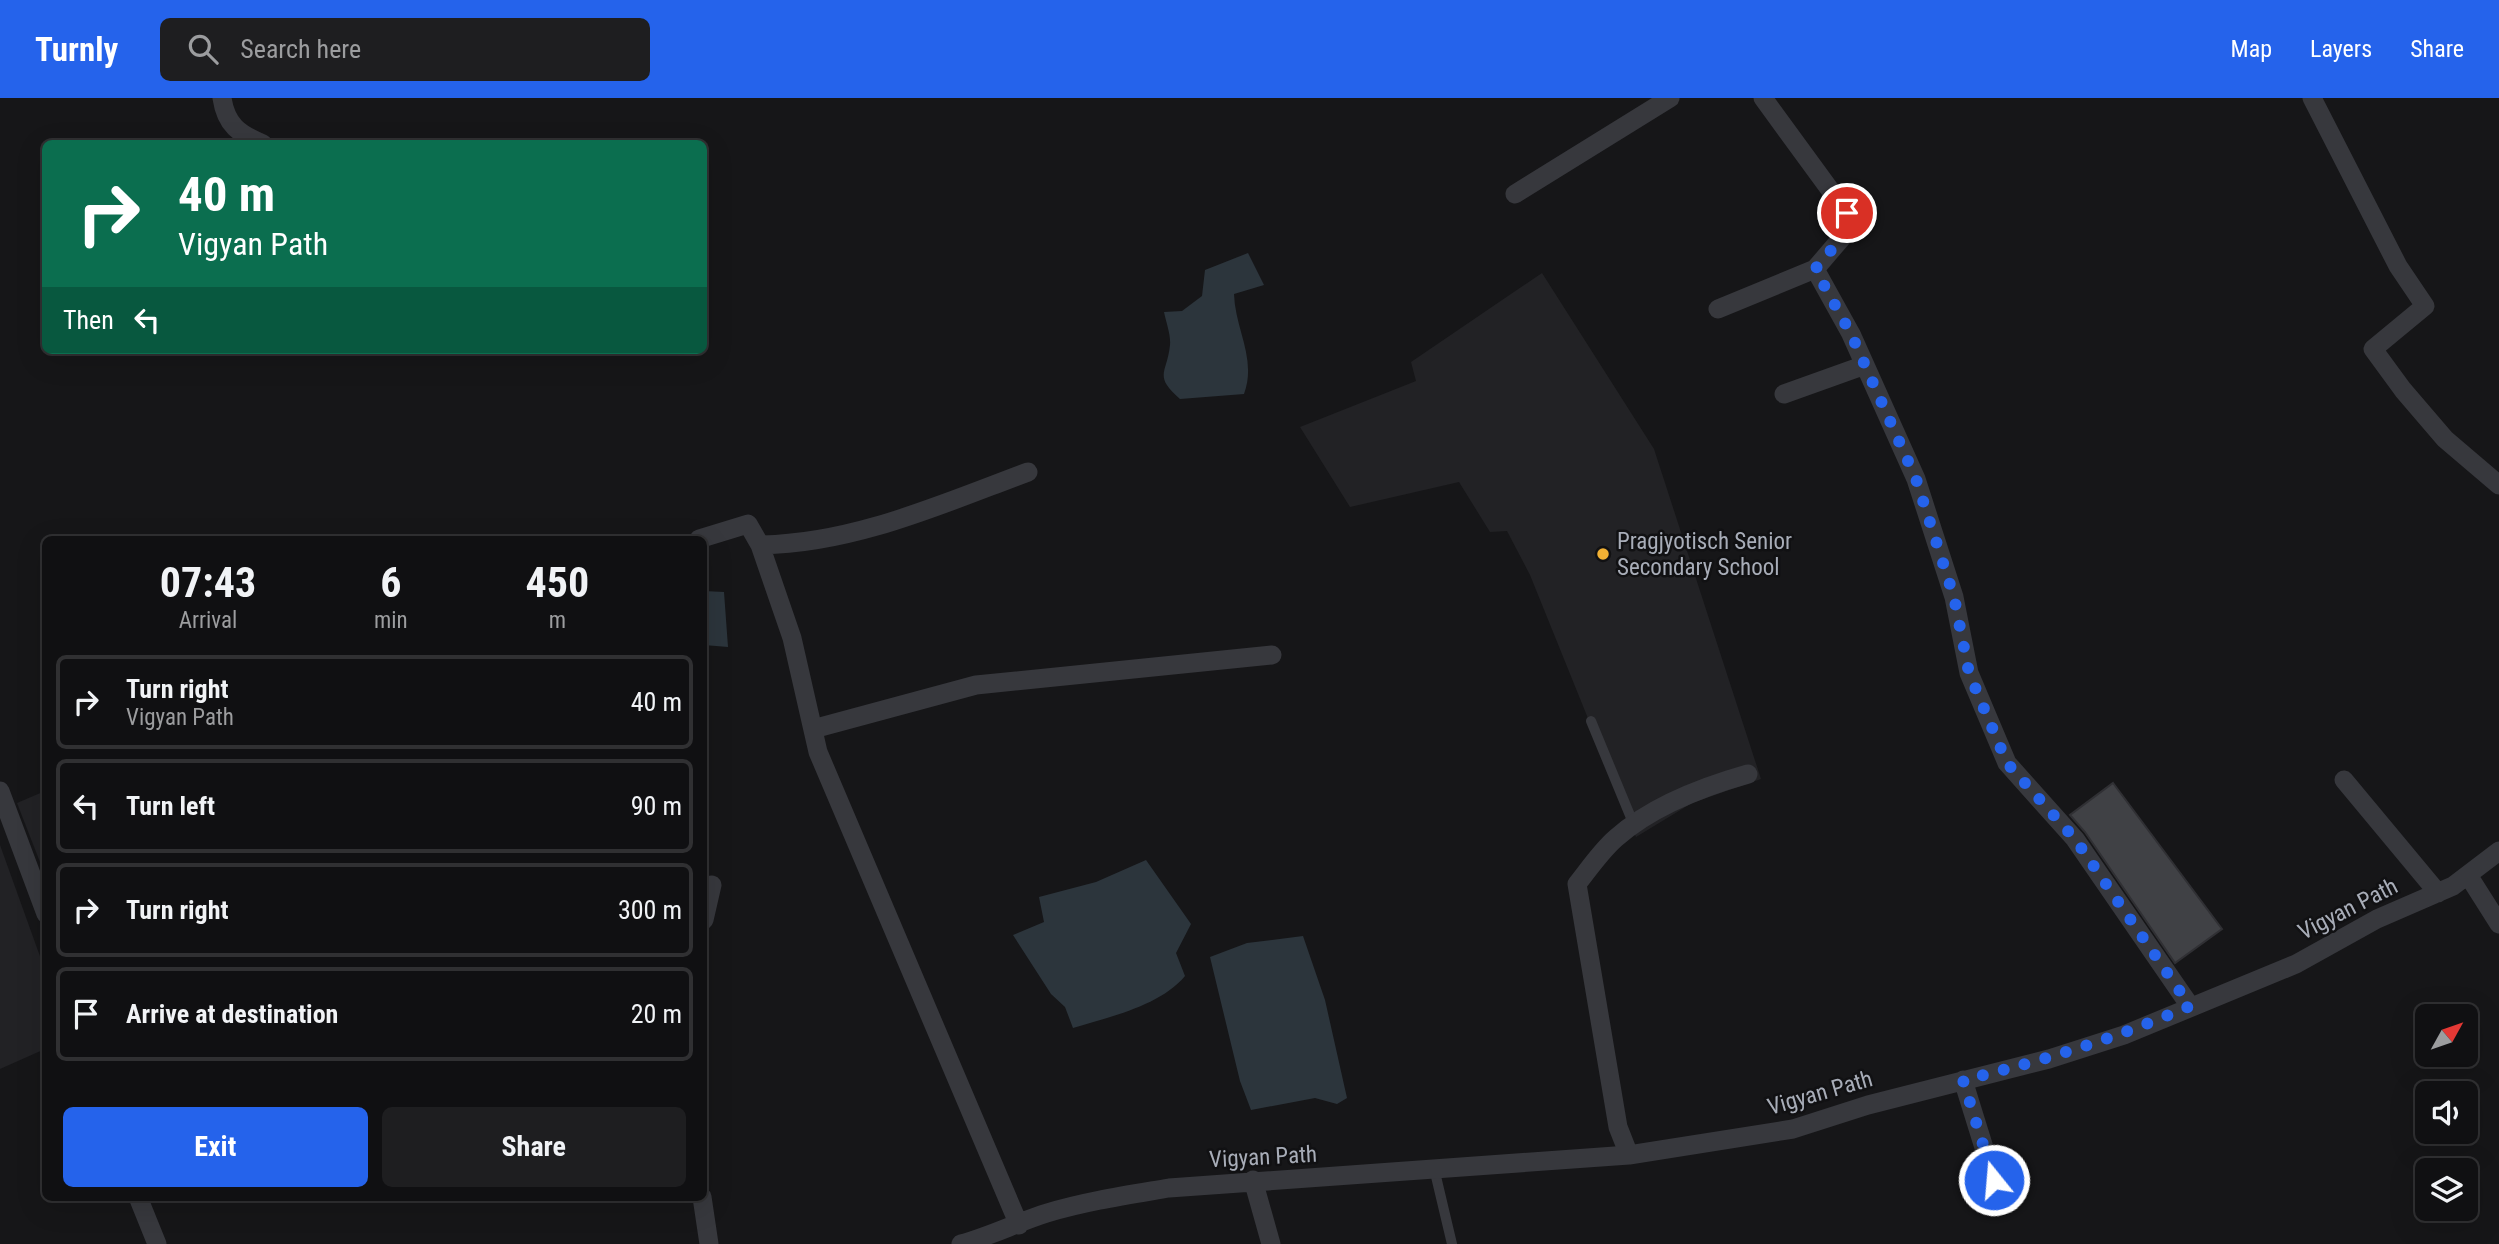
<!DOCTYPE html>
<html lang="en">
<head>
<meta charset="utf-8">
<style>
  body { margin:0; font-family:"Roboto Condensed",sans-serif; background:#1e1e20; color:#f1f3f6; height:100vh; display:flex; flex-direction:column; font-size:26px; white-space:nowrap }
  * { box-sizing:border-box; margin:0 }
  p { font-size:23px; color:#9c9d9f }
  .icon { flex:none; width:38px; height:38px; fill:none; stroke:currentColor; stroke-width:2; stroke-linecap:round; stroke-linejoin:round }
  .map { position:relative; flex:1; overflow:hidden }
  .sheet { position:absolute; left:42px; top:438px; width:665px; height:665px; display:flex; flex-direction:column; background:#101012; border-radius:10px; box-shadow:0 7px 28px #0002,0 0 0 2px #303032 }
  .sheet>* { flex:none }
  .banner { position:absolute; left:42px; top:42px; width:665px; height:214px; border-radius:10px; box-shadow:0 7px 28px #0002,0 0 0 2px #303032; background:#0b6e4f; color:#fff; overflow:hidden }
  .needle { width:46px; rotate:50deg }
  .fabs { position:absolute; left:2415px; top:906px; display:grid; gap:14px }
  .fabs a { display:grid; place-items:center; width:63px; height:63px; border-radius:10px; background:#101012; box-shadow:0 7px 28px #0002,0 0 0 2px #303032; font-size:35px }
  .pin { position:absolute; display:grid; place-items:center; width:60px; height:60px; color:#fff; margin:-30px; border:4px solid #fff; border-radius:50%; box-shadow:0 2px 7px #0007 }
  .me { position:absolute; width:77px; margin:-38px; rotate:343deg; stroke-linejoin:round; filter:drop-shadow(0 0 5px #0008) }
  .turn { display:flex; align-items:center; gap:24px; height:147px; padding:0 21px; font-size:32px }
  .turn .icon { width:91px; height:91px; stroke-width:2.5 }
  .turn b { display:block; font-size:49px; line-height:60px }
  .then { display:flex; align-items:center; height:66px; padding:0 21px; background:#0003; gap:14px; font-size:26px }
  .eta { display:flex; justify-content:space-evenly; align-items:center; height:119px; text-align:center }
  .eta b { font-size:42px; font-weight:700; line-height:49px }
  .primary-button { display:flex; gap:14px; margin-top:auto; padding:14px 21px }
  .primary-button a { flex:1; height:80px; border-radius:10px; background:#2563eb; color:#fff; font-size:28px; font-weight:700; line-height:80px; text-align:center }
  .primary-button a+a { background:#1e1e20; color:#f1f3f6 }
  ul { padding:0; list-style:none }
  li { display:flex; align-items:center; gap:21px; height:94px; margin:0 14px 10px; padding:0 7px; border:4px solid #303032; border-radius:10px }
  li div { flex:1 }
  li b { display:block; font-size:26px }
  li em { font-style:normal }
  header { display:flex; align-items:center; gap:42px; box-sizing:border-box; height:98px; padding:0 35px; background:#2563eb; color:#fff }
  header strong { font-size:33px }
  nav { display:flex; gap:38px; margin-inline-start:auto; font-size:24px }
  .search { width:490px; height:63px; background:#1e1e20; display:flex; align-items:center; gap:18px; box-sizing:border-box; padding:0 24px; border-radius:10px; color:#9c9d9f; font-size:26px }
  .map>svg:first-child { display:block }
  .built { fill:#222225 }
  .water { fill:#2c353c }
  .building { fill:#404145; stroke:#303034; stroke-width:2 }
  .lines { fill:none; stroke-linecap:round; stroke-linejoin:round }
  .service { stroke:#37383d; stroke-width:10 }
  .minor { stroke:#37383d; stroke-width:19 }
  .route { stroke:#2563eb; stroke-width:12; stroke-dasharray:0 21.6 }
  .poi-dot { fill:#f2b134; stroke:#111113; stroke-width:2.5 }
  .labels { text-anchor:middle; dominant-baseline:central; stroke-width:5; stroke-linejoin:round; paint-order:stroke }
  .poi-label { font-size:23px; fill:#a8adb8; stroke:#111113; text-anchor:start }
  .street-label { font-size:23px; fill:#a8adb8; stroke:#111113 }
</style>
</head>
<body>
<header>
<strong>Turnly</strong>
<div class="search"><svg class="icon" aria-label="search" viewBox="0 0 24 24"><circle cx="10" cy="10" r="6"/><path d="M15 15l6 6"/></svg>Search here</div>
<nav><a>Map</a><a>Layers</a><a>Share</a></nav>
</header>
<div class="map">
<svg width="2499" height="1146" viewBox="0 0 2499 1146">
  <rect width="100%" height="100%" fill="#161618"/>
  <path class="built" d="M1542,175l112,176 107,330 -69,24 -56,34 -106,-262 -23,-44 -17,1 -31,-50 -109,25 -50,-80 116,-46 -5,-19z
    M45,693v84l-28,-72z
    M0,747l46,128 -1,76 -45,20z"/>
  <path class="water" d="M1248,155l16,32 -30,9c1,35 23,65 10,100l-64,5c-27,-24 -13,-25 -10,-54 1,-10 -4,-23 -6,-33l18,-1 20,-15 3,-26z
    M704,493l20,1 4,55 -24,-2z
    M1146,762l45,64 -15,29 9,23c-25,30 -76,41 -112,52l-8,-21 -14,-13 -38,-59 31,-13 -5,-25 57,-15z
    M1303,838l22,64 22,98 -10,6 -22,-6 -64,12 -11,-29 -30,-124 37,-14z"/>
  <path class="building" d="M2113,685l109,146 -47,34 -90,-131 -15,-17z"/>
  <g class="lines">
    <path class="service" d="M1591,623l43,104
      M1434,1070l18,76"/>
    <path class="minor" d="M222,0c4,27 17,36 41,46
      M2312,0l86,168 27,40 -52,43 30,41 42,49 54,46
      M1515,96l155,-96
      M1815,171l36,65 65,145 38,118 15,76 38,90 68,76 115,167
      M1718,211l97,-40 30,-35 2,-21 -84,-115
      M1784,296l81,-29
      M699,441l49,-15 12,21 32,93 26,114 201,473
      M760,447c93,-1 182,-41 268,-73
      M813,631l163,-44 296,-30
      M2344,682l94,113
      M0,693l46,123
      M2468,777l31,49
      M704,822l8,-35
      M1963,982l31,100
      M1629,1057l-11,-28 -41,-243c12,-15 24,-33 39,-46 36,-32 86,-51 132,-64
      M1253,1082l18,64
      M138,1099l19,47
      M702,1099l7,47
      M961,1146c30,-8 57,-22 86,-31 40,-12 81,-18 122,-25l460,-33 164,-26 75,-24 181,-46 75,-24 172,-71 81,-45 76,-33 46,-35"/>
  </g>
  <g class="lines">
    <path class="route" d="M1847,115l-2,21 -30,35 36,65 65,145 38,118 15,76 38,90 68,76 115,167c-76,33 -147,55 -227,74l31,100"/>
  </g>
  <circle class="poi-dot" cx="1603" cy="456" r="7"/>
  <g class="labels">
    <g class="poi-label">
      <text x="1617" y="443">Pragjyotisch Senior<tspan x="1617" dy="26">Secondary School</tspan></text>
    </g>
    <g class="street-label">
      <text transform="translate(2348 811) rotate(-27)">Vigyan Path</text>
      <text transform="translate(1820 995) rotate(-16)">Vigyan Path</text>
      <text transform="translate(1263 1059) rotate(-3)">Vigyan Path</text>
    </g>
  </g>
</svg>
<div class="fabs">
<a><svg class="needle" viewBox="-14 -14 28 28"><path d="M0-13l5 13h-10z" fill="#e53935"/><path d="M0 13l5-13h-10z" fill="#9c9d9f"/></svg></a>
<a><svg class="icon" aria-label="sound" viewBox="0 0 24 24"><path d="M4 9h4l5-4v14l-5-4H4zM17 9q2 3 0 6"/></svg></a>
<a><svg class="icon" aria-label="layers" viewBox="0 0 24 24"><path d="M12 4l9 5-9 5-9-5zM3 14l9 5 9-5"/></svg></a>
</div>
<div class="pin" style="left:1847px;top:115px;background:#d93025"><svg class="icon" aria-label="arrive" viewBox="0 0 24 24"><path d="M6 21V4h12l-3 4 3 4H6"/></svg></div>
<svg class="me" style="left:1994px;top:1082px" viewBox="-20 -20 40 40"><circle r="17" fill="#2563eb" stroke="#fff" stroke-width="3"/><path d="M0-11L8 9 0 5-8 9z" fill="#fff"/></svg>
<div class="banner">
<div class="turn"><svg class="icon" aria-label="right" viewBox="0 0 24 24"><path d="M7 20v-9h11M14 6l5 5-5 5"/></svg><div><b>40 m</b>Vigyan Path</div></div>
<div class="then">Then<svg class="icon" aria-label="left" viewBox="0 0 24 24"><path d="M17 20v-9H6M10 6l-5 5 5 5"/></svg></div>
</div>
<section class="sheet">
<div class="eta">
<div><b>07:43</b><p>Arrival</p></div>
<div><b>6</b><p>min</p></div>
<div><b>450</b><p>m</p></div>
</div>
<ul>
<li><svg class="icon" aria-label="right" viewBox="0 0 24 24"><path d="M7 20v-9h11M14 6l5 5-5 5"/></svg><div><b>Turn right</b><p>Vigyan Path</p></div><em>40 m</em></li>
<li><svg class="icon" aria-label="left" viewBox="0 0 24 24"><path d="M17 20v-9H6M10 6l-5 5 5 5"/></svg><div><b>Turn left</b></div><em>90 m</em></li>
<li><svg class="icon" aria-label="right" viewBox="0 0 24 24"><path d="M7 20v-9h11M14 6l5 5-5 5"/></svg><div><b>Turn right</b></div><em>300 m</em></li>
<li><svg class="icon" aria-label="arrive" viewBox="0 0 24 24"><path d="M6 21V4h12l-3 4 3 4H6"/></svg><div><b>Arrive at destination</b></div><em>20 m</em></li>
</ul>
<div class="primary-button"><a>Exit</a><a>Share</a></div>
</section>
</div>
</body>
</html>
